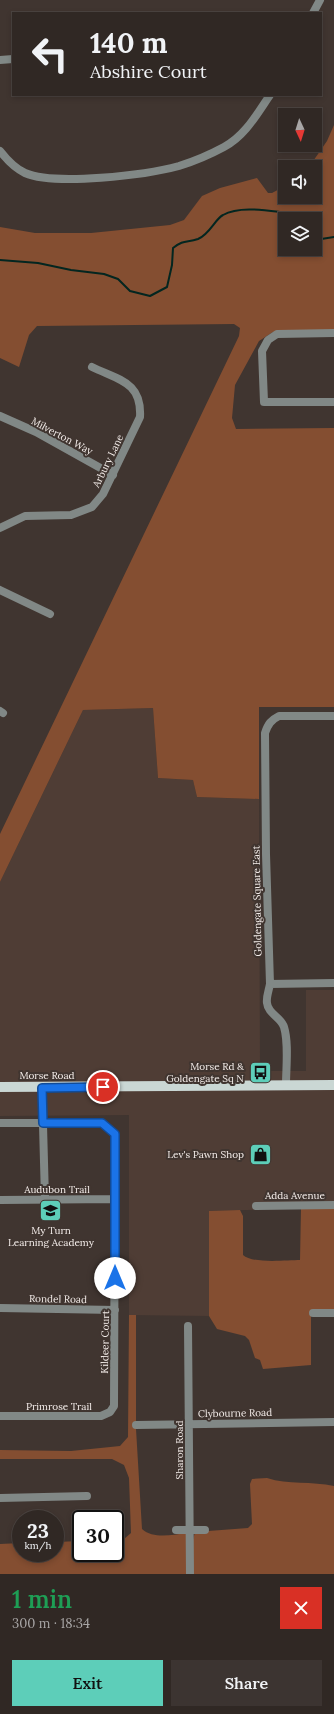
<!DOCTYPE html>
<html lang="en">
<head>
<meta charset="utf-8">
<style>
  body { margin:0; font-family:Lora,serif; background:#3c3431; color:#f1f3f6; height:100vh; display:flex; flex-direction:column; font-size:15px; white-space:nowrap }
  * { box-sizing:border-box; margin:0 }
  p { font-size:13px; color:#a8a6a6 }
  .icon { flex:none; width:22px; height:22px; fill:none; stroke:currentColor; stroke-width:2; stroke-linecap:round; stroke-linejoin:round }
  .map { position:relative; height:1574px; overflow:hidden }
  .side { display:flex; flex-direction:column; background:#302824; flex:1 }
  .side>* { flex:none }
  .hud { position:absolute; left:12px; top:12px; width:310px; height:84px; border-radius:0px; box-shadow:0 2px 6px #0003,0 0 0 1px #4b4441; background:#302824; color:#f1f3f6; overflow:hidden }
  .needle { width:26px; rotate:176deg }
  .fabs { position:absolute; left:278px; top:108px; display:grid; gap:8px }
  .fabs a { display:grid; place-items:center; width:44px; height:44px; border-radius:0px; background:#302824; box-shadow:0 2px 6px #0003,0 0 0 1px #4b4441; font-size:20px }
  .speed { position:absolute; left:12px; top:1510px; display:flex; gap:8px; font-size:20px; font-weight:700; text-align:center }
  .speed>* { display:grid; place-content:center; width:52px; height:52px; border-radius:50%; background:#302824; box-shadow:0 2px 6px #0003,0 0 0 1px #4b4441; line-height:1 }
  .speed small { font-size:10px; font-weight:400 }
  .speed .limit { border:2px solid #111; border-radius:6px; background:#fff; color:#111 }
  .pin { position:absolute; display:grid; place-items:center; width:34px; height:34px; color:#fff; margin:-17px; border:2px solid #fff; border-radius:50%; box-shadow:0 1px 4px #0007 }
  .me { position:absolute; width:44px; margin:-22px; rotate:0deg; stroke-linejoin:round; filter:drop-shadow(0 0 3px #0008) }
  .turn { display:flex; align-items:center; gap:14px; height:84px; padding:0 12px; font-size:18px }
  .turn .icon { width:52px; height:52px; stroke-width:2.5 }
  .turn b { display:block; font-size:28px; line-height:34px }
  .round { display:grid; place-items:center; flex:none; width:42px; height:42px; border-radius:0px; background:#3c3431 }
  .summary { display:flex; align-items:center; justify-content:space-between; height:68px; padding:0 12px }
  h1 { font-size:24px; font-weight:600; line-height:30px; color:#1e9e55 }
  .primary-button { display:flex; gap:8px; margin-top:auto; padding:8px 12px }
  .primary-button a { flex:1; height:46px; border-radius:0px; background:#5dceb9; color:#111; font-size:16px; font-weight:600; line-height:46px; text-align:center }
  .primary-button a+a { background:#3c3431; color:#f1f3f6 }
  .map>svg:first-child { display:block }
  .built { fill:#4f3d35 }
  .green { fill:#844e31; fill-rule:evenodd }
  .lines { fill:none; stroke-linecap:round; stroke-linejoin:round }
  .stream { stroke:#032620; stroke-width:2 }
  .street { stroke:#818886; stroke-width:8 }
  .primary { stroke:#cad7d4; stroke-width:10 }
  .route-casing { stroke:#114b97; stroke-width:10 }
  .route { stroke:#1a73e8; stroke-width:7 }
  .labels { text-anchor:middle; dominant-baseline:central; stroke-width:4; stroke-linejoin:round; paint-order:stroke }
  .street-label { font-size:10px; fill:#f4edea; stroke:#403530 }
  .poi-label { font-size:10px; fill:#f4edea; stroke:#403530; text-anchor:end }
</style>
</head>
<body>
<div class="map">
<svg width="334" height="1574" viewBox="0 0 334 1574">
  <rect width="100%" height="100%" fill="#403530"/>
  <path class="built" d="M153,708l5,70 35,2 4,17 62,2 1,272h46v-81h28v218l-125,3v105l-80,-1v-200l-129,1v-234l83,-172z"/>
  <path class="green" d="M334,125v205l-61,2 -14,9 -24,44 -3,33 4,11 98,-1v279h-75v92l-62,-2 -4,-17 -35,-2 -5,-70 -70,2 -83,172v-48l239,-498 1,-8 -6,-4 -197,2 -8,9 -10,32 -19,-9v-131l35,6h56l79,-8 14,-5 18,-24 18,-8 37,-10 11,15h4l13,-7v11h30v-30h-6l18,-26zM285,219h30v30h-30z
    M301,1208h33v102l-23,1v54l-48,4 -3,-9 -5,-2 -6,-18 -4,-4 -28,-7 -8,-13v-105l31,-1 3,6v39c9,9 44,5 57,5z
    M129,1315h7v114l6,100c11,10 30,6 44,4l1,41h-187v-30l21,-1v10h34v-11l26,-1v12h34v-13l9,-1 7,-6 -2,-55 -5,-13 -12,-6h-112v-9l71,1 49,-5 8,-9z
    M267,1478c21,7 45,3 67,8v88h-141v-34l2,-8 53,-4 4,-4 -2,-40 2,-5z"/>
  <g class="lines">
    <path class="stream" d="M315,240l19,-3
      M0,260l38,3 33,7 33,4 14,5 12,12 20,5 17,-9 5,-22 1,-17c11,-9 14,-5 25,-9 12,-5 17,-20 25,-24 17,-10 46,-4 65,-2l2,6"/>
    <path class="street" d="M313,13l7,-13
      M0,60l13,-1
      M0,151c7,9 14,17 25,22 30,13 121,2 154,-7 13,-4 32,-12 45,-19 21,-11 33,-33 46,-52
      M334,333l-57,1 -9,6 -6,11 2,51h70
      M0,416l36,16 77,43
      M0,528l25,-12 46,-1 21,-8 11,-13 37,-77c2,-35 -21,-37 -48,-50
      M0,590l50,24
      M0,711l3,2
      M270,984l64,-1
      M286,1085c0,-17 3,-42 -2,-58 -3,-10 -16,-13 -17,-24 -1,-6 2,-13 3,-19l-4,-130 -1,-121c3,-9 6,-13 14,-17h55
      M42,1088l3,111
      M0,1123h102l13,11 -1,272 -4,6 -9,4h-101
      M0,1200l115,-1
      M256,1206l78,-1
      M0,1308l115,2
      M313,1313h21
      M188,1326l2,248
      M136,1425l198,-3
      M0,1498l87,-2
      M176,1530h29"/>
    <path class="primary" d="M0,1087l334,-2"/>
  </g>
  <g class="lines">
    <defs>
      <path id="route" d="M103,1087l-61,1 1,35h59l13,11v144"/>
    </defs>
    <use href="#route" class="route-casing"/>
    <use href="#route" class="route"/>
  </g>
  <defs>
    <symbol id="bus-square" viewBox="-11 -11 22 22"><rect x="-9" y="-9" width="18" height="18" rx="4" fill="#5dceb9" stroke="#403530"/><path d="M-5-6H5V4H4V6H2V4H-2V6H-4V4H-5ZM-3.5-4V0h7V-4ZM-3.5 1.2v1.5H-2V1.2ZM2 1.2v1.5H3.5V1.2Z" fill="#111"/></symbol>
    <symbol id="shop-square" viewBox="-11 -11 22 22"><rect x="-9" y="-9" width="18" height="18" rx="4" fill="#5dceb9" stroke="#403530"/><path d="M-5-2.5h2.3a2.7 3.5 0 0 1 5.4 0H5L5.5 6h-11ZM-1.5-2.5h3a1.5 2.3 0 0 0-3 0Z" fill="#111"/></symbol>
    <symbol id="school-square" viewBox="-11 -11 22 22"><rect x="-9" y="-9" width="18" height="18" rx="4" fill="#5dceb9" stroke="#403530"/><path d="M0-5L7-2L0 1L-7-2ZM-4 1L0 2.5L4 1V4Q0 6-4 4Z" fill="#111"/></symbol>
  </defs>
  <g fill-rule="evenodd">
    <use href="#bus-square" x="248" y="1060" width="25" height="25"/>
    <use href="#shop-square" x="248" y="1142" width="25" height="25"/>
    <use href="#school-square" x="38" y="1198" width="25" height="25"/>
  </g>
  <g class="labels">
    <g class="street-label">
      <text transform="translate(62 436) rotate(28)">Milverton Way</text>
      <text transform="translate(108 461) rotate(-64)">Arbury Lane</text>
      <text transform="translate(257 901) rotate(-91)">Goldengate Square East</text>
      <text x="47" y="1075">Morse Road</text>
      <text x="57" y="1189">Audubon Trail</text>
      <text x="295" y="1195">Adda Avenue</text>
      <text transform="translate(58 1299) rotate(1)">Rondel Road</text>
      <text transform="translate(105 1342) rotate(-89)">Kildeer Court</text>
      <text x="59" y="1406">Primrose Trail</text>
      <text transform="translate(235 1413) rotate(-1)">Clybourne Road</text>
      <text transform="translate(179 1450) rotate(-90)">Sharon Road</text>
    </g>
    <g class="poi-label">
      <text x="244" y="1066">Morse Rd &amp;<tspan x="244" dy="12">Goldengate Sq N</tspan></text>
      <text x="244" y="1154">Lev's Pawn Shop</text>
      <text x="51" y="1230" text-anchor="middle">My Turn<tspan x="51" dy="12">Learning Academy</tspan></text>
    </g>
  </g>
</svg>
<div class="fabs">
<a><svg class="needle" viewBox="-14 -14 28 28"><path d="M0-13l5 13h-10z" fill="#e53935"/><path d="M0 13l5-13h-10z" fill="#a8a6a6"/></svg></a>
<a><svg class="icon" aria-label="sound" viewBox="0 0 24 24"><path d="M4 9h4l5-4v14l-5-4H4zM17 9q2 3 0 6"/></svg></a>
<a><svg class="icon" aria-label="layers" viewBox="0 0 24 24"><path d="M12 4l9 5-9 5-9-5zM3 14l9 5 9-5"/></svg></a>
</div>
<div class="speed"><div>23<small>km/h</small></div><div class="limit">30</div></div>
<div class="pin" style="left:103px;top:1087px;background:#d93025"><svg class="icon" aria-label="arrive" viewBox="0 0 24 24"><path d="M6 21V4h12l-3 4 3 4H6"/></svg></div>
<svg class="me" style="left:115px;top:1278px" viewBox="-20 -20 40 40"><circle r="19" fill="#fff"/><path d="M0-13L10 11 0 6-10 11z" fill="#1a73e8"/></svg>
<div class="hud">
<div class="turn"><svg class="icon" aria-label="left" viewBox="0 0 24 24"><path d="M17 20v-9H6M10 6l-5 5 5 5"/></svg><div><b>140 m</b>Abshire Court</div></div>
</div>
</div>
<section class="side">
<div class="summary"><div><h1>1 min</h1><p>300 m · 18:34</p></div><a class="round" style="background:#d93025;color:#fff"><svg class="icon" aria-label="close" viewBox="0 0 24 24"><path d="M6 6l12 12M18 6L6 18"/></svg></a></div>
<div class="primary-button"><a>Exit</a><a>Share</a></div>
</section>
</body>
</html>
